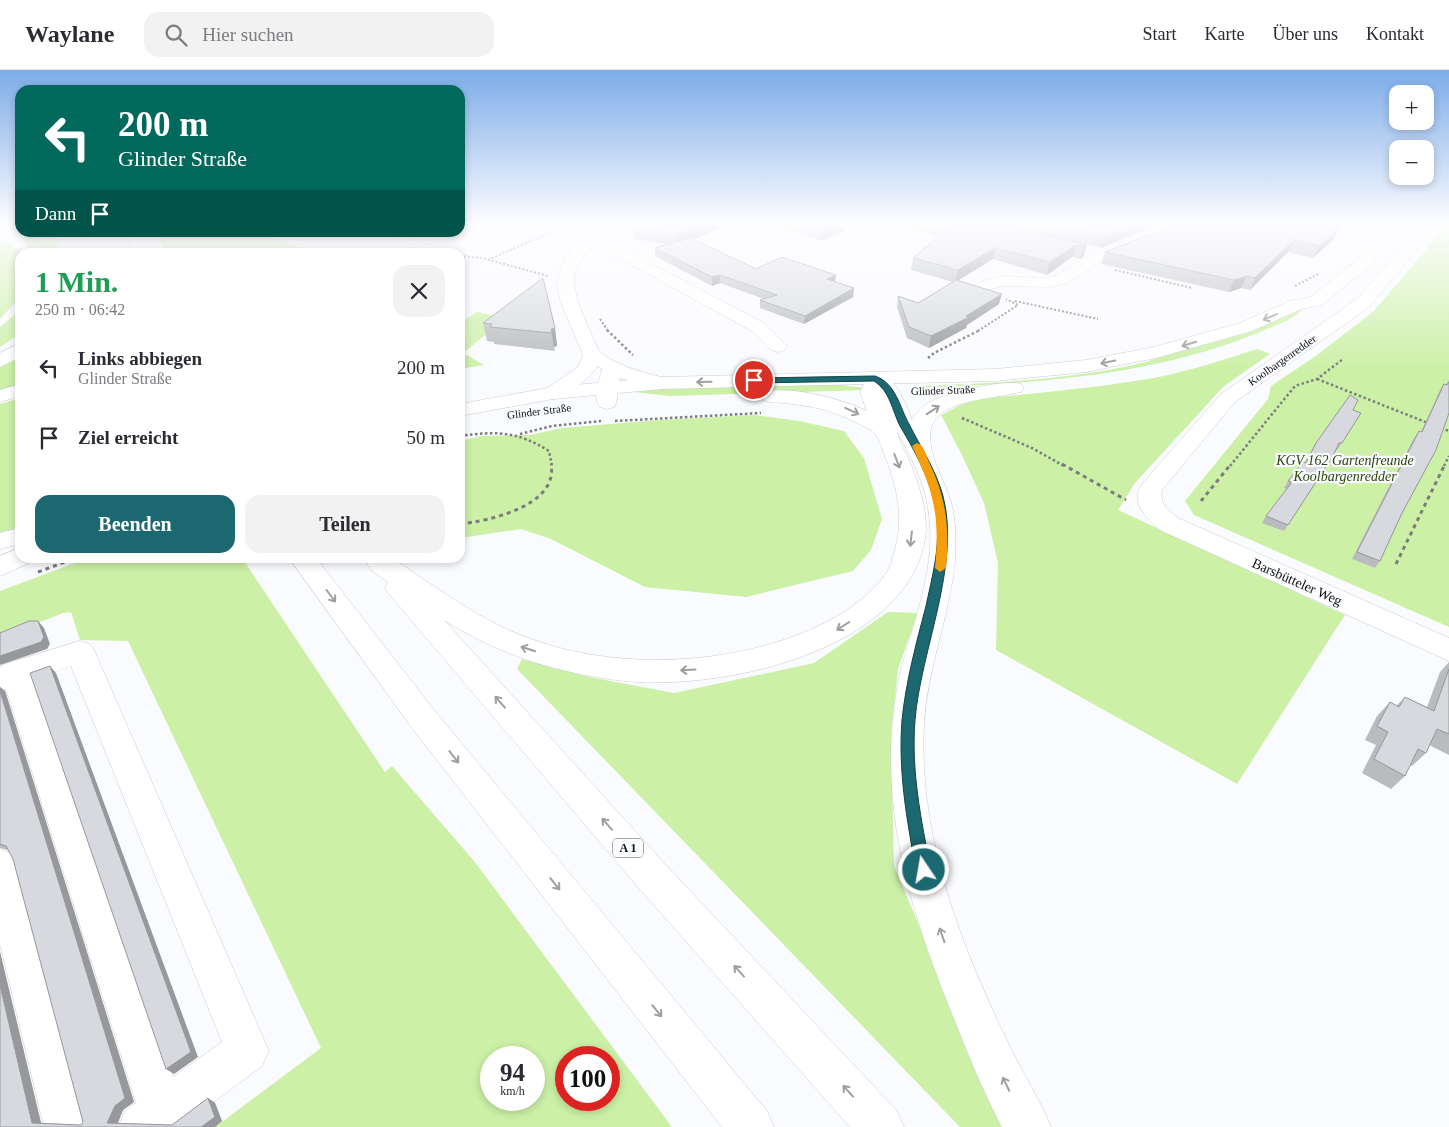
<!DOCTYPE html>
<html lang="de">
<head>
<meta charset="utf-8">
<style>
  body { margin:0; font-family:"Times New Roman",serif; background:#f2f2f3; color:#2b2b33; height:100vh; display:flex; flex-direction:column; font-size:19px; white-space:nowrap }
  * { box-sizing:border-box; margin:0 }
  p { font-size:16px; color:#7c7c81 }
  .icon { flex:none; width:28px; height:28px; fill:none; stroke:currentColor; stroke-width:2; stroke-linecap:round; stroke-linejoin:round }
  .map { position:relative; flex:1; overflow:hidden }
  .side { position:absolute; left:15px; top:178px; width:450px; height:315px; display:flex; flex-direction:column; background:#fff; border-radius:15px; box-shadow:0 2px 8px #0003 }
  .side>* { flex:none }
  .banner { position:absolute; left:15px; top:15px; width:450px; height:152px; border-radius:15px; box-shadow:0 2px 8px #0003; background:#00695c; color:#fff; overflow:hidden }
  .buttons { position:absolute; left:1389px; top:15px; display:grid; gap:10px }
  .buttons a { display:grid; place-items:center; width:45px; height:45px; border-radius:10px; background:#fff; box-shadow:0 2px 8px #0003; font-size:25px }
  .speed { position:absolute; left:480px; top:976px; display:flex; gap:10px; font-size:25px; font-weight:700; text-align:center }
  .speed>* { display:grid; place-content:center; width:65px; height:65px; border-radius:50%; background:#fff; box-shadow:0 2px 8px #0003; line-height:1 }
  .speed small { font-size:12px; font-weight:400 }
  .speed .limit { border:8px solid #d22; background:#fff; color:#111 }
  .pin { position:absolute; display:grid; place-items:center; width:42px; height:42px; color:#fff; margin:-21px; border:2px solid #fff; border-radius:50%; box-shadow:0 1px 5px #0007 }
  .me { position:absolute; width:55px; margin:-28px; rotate:348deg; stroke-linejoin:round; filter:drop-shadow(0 0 4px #0008) }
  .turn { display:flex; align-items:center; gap:18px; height:105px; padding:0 20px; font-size:22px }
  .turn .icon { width:65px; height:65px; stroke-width:2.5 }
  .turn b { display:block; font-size:35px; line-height:42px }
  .then { display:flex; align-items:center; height:48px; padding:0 20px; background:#0003; gap:10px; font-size:19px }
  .round { display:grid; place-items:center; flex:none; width:52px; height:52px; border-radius:15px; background:#f2f2f3 }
  .head { display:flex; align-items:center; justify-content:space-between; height:85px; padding:0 20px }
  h1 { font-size:30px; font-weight:600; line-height:38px; color:#1e9e55 }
  .action { display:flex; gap:10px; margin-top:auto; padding:10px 20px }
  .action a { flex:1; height:58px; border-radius:15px; background:#1c6870; color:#fff; font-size:20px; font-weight:600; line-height:58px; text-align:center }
  .action a+a { background:#f2f2f3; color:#2b2b33 }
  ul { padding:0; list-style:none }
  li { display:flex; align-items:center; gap:15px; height:70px; padding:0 20px }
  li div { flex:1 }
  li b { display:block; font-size:19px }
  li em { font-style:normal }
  header { display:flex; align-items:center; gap:30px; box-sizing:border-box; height:70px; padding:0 25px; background:#fff; border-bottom:1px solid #e1e1e2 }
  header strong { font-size:24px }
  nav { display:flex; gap:28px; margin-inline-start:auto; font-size:18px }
  .search { width:350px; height:45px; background:#f2f2f3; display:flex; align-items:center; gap:12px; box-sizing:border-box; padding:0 18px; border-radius:15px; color:#7c7c81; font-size:19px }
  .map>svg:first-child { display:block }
  .green { fill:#cbf0a6; fill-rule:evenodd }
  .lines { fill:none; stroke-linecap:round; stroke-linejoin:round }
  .minor-casing { stroke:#caccd2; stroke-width:1 }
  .major-casing { stroke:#caccd2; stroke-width:1 }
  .highway-casing { stroke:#caccd2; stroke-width:1 }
  .path-far2 { stroke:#7b7c7e; stroke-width:2; stroke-dasharray:2 2; stroke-linecap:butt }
  .path-far1 { stroke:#7b7c7e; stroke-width:2.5; stroke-dasharray:2.5 2.5; stroke-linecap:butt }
  .path { stroke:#7b7c7e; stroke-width:3; stroke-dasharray:4 4; stroke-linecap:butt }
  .minor { fill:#fff; fill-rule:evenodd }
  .major { fill:#fff; fill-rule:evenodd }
  .highway { fill:#fff; fill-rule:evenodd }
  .wall { fill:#b9bbbf }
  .shaded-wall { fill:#96989b }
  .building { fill:#d7d9de; stroke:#96989b }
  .oneway { stroke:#9f9fa0 }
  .route { fill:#1c6870; stroke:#124449 }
  .slow { fill:#f59e0b }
  .labels { text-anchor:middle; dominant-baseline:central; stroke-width:4.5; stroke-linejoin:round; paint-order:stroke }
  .far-street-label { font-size:11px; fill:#0f1012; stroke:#fafbfe }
  .shield { fill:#fafbfe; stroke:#565659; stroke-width:1 }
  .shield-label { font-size:12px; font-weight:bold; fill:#0f1012 }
  .park-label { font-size:14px; font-style:italic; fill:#2c4408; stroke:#fafbfe }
  .street-label { font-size:14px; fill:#0f1012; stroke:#fafbfe }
</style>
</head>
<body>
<header>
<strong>Waylane</strong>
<div class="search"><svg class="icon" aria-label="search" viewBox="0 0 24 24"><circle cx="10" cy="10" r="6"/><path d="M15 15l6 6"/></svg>Hier suchen</div>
<nav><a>Start</a><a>Karte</a><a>Über uns</a><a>Kontakt</a></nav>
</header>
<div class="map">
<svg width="1449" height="1057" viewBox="0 0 1449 1057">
  <rect width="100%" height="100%" fill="#fafbfe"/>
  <path class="green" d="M11,154h9v8l35,1 3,19h-26z
    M1443,160l6,2v395l-255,-112 -9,-14 83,-102 3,-13 46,-31 57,-44z
    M157,163h129l-14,5 41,14h-148z
    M7,171l13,11v45l-20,22v-74z
    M1304,237c-7,11 -28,18 -39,23 -108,46 -228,53 -344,58l-1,-2c75,-3 152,-6 226,-24z
    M20,240v24l-20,13v-20z
    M477,242l29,6 -43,35 21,12 -24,4v-46z
    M1257,279l13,5 -46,32 -89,97 -17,27 227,105 -108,169 -241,-134 2,-87 -14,-60 -23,-50 -20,-38 17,-9 20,-7c58,-6 118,-11 176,-21 35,-7 69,-18 103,-29z
    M20,284v33l-20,6v-26z
    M834,314l30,4 -1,2 -193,6 -36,-4 -1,-2z
    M20,328v129l-20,5v-128z
    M754,345l45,6 45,10 20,27 18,61 -11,31 -18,21 -107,26 -101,-10 -94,-48 -30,-10 -61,9v-97l21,-5 49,-1 32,-7 97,-8z
    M88,488h154l143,214 7,-6 82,95 198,266h-457l106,-79 -193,-407 -48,-1 -9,-28 -8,1 -63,25v-47zM491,988h43v42h-43zM566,988h43v42h-43z
    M888,542l30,1 -20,56 -7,66 3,131 110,261h-44l-443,-458 5,-10 67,18 85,16 140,-30z"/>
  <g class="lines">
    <defs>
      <path id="minor" d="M605,154h16l-21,18 29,10 135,71 23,23 -2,4 -7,2 -7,-2 -19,-19 -133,-73 -18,-7 -10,-2c-29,23 -14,52 -2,80 4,7 7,19 12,24 20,15 45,20 68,26l3,4 -3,4 -7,2 -42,-11c-3,9 -1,22 -6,29l-7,2 -7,-2c-9,-12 0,-26 2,-38l-5,-3c-3,9 -33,32 -43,33 -2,0 -7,-1 -8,-2l-3,-4 3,-4 32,-22 5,-12 -23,-55 -3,-16 4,-16 9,-17z
        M1164,154h18l-24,15 -58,23 -32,21 -19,4 -45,-1 -18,4 -6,-2 -2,-3 2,-3 24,-6 36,2 16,-2 33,-20z
        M1423,154h15l-69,83 -134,95 -73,88c-3,14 6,20 16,28l271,120v23l-289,-131c-13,-12 -31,-28 -18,-46l79,-90 136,-95z
        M393,162h14l3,6 35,11 3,3h-22l-27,-8z
        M80,571l10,3 5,8 174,399 -7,15 -82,61h-62l7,-16 11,-8 -130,-414 -6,2v-24l5,-3zM71,596l151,376 -49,35 -139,-398z
        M0,779l13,5 6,12 71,261h-46l-44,-183z"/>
      <path id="major" d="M1390,154h15l-38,44 -45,37 -21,4 -49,22 -96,27 -70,14 -90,9 -334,8 -109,10 -93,17v-12l93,-17 109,-10 334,-8 90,-9 68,-13 86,-24 50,-22 21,-4 44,-35z
        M20,478v10h13l-4,5 -29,13v-20z"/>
      <path id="highway" d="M82,162h14l10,20h-14z
        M122,162h14l11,20h-14z
        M20,273v14l-20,10v-14z
        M875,303c22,5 29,28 37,47 5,-8 11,-15 20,-19 17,-9 71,-22 89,-17l3,4 -3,4c-24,6 -50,6 -73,17 -39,19 -3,68 4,97 4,17 4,36 3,54 -5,56 -28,108 -31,164 -6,115 38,224 87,325 13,26 29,51 40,78h-49c-19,-36 -34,-73 -49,-111 -34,-84 -62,-166 -62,-259 0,-28 3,-56 9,-83 14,-54 38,-109 28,-166 -4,-28 -18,-53 -31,-77 2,10 8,21 13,31 9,23 19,52 15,77 -19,113 -206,152 -300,142 -65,-7 -126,-26 -181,-61l220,243 233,248 7,16h-54l-212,-240 -249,-293 -4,-7 3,-5 -17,-12 -4,-6 4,-6c5,-1 11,-1 16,0 10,1 29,17 39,23 27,18 55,37 85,50 63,28 136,34 203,25 59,-8 138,-33 173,-84 3,-5 5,-11 6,-16 12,-34 5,-67 -8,-100 -3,-6 -5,-17 -10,-22 -4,-5 -12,-8 -18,-11 -28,-15 -55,-19 -87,-21l-7,-2 -3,-4 3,-4c27,-7 79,7 104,19l-7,-19 8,-17z
        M20,314v12l-20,6v-12z
        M20,458v16l-20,5v-16z
        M289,488h27l118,152 333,401 7,16h-52l-310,-399z"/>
    </defs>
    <use href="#minor" class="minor-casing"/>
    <use href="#major" class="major-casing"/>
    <use href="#highway" class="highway-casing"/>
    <path class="path-far2" d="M460,186l22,2 66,18
      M488,190l81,-36
      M1115,200l77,18
      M1295,216l23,-12
      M1015,231l83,18
      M600,249l8,12
      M978,261l40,-26 -12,-6"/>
    <path class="path-far1" d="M607,260l26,25
      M928,288l6,-5 46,-23
      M1317,309l111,44
      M962,348l70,30 32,18
      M615,351l146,-8
      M1441,358l8,3
      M520,364l32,-8 49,-5
      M460,366c36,-5 57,-5 89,15l3,15
      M1230,396l65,-80 22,-7 26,-20
      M1444,396l5,-10"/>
    <path class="path" d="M1062,394l64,36
      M1201,431l30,-37
      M460,454c28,-3 99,-18 91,-60
      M1396,494l49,-100
      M38,502l38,-14"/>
    <use href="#minor" class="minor"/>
    <use href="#major" class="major"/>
    <use href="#highway" class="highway"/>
  </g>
  <path class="wall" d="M636,154h95l-37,15 62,30 79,13 19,6 -1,9 -49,27 -44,-16v-8l4,-1 -44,-16 -8,3 -57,-30v-8l13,-4 -35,-5 -1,-12z
    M769,154h90l-37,17z
    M897,154h99l91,21 -4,12 -3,2 -8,-2 -25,18 -54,-16 -34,21 40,24 -32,21 -1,3 -37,20 -22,-10 -10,-31 1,-11 20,7 35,-21 -42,-12 2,-12 26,-22z
    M999,154h159l-57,24z
    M1171,154h171l-4,6 -5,10 -20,18 -25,-6 -38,38 -9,-2 -12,4 -128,-28 4,-12 58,-23z
    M483,253l72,5 2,18 -3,1 1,4 -61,-7v-2l-7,-1z
    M1449,310v33l-47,100 -22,48 -5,7 -23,-9 62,-121 5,-7 2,1 19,-42 4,-6 2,1z
    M1353,340l8,3 -24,37h-1l-7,13 -45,68 -22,-8 4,-7 21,-27 -3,-1 4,-7 17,-18 11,-20z
    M1449,592v93l-20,-10 -3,8 -14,13 -2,-1 -5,11 -14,13 -29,-16 14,-28 -11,-5 12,-24 13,-14 6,4 9,-9 22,10 13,-35z
    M0,617l5,4 129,411 -11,8 -5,13 54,2 36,-27 7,5 7,18 -7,6h-215v-175l41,171 40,2 2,-3 -70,-263 -5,-9 -8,-2z"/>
  <path class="shaded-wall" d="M703,154h28l-53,22 -1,-12z
    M835,154h24l-37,17 1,-11z
    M1135,154h23l-57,24 4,-12z
    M1338,154h4l-4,6 -5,10 -20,18 6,-12z
    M1294,170l-6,12 -38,38 5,-12z
    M1076,175l-4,12 -25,18 3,-13z
    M1087,175l-4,12 -3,2 4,-12z
    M995,178l-2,11 -38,23 3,-12z
    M720,205v8l-8,3v-9z
    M836,205l-1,8 -8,-4z
    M1247,206l-6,12 -12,4 5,-12z
    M854,218l-1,9 -49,27 1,-8z
    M1002,224l-3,10 -32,21 -1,3 -37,20 2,-12 35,-20z
    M555,258l2,18 -3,1 -3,-18z
    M38,551l6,7 6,16 -3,5 -47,16v-9z
    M50,596l6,7 142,384 -24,17 -8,-5z
    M0,617l5,4 129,411 -11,8 -7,17 -9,-4 -107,-432z
    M0,882l42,175 -10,-4 -32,-138z
    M208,1028l7,5 7,18 -7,6h-14z"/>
  <path class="building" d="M636,154h67l-26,10 -45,-7z
    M806,154h29l-12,6z
    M941,154h55l91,21 -3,2 -8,-2 -26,17 -55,-14 -37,22 -45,-12 37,-31z
    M1051,154h84l-30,12z
    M1171,154h167l-2,3 3,1 -20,18 -25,-6 -39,38 -8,-2 -13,4 -129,-28 58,-23z
    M691,168l65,31 26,-12 54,18 -9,4 27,9 -49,28 -45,-16 17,-5 -57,-20 -8,2 -57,-29z
    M543,208l12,50 -4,1 1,4 -62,-6 2,-3 -9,-1z
    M956,210l46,14 -36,22 3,1 -38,19 -22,-9 -11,-31 20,7z
    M1449,312v31l-13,37 -34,63 -22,48 -23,-9 62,-121 3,1 22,-48 3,1z
    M1350,325l8,5 -5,10 8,3 -19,30h-3l-6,13 -45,69 -22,-9 26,-34 -4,-1 15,-19 3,1 10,-20z
    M29,551h9l6,16 -3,5 -41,14v-23z
    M50,596l141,386 -25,17 -136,-396z
    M1449,599v65l-12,-5 -11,24 -8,-4 -13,27 -31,-17 14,-27 -11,-6 13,-24 9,5 6,-10 29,14z
    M0,621l125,407 -10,8 -8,17 65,2 36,-27 7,19 -14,10h-201v-142l32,138 49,2 2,-3 -70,-263 -7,-13 -6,-2z"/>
  <defs><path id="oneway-shaft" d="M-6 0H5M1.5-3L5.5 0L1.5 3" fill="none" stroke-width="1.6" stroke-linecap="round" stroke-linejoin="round" transform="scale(1.25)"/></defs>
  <g class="oneway">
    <use href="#oneway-shaft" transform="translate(1270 247) rotate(157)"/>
    <use href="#oneway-shaft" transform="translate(1189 274) rotate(163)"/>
    <use href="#oneway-shaft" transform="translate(1108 292) rotate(169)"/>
    <use href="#oneway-shaft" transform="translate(704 312) rotate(179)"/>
    <use href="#oneway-shaft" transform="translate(933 340) rotate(-33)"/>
    <use href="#oneway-shaft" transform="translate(852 341) rotate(25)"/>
    <use href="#oneway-shaft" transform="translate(897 391) rotate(69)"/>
    <use href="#oneway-shaft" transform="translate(911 469) rotate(97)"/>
    <use href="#oneway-shaft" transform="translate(331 526) rotate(53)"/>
    <use href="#oneway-shaft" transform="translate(843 556) rotate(148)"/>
    <use href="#oneway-shaft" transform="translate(528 579) rotate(-162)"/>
    <use href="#oneway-shaft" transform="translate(688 600) rotate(177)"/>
    <use href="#oneway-shaft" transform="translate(500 632) rotate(-131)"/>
    <use href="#oneway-shaft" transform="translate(454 687) rotate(52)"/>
    <use href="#oneway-shaft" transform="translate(607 754) rotate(-131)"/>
    <use href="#oneway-shaft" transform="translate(555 814) rotate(51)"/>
    <use href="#oneway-shaft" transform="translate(942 865) rotate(-109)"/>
    <use href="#oneway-shaft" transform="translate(739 901) rotate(-132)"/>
    <use href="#oneway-shaft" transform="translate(657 941) rotate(51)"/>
    <use href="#oneway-shaft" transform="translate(1006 1014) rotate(-116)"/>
    <use href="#oneway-shaft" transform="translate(848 1021) rotate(-132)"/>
  </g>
  <linearGradient id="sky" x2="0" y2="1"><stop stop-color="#7cace9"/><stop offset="0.51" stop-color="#fdfdff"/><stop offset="1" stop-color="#fdfdff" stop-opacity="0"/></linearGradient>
  <rect width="1449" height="302" fill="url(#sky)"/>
  <path class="route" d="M875,306c21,7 25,32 34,48 12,24 27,46 34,72 18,69 -22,153 -28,224 -4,51 6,100 16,150l-2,5 -5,3 -6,-3 -2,-5c-9,-50 -18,-98 -14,-150 4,-39 14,-76 24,-114 6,-29 14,-57 11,-86 -3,-35 -20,-65 -37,-94 -8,-16 -10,-35 -26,-45l-120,2 -4,-3 4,-2z"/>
  <path class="slow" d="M917,373c7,2 9,12 12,19 17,36 21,66 17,106l-6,4 -5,-4c5,-52 -1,-76 -23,-122z"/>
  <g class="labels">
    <g class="far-street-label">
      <text transform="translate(1282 290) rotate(-35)">Koolbargenredder</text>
      <text transform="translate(943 320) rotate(-2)">Glinder Straße</text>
      <text transform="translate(539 341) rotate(-7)">Glinder Straße</text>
    </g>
    <rect class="shield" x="613" y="768.5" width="30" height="19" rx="4"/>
    <g class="shield-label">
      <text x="628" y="778">A 1</text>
    </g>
    <g class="park-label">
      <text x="1345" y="390">KGV 162 Gartenfreunde<tspan x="1345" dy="16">Koolbargenredder</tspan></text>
    </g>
    <g class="street-label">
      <text transform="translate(1297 512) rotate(24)">Barsbütteler Weg</text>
    </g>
  </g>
</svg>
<div class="buttons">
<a>+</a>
<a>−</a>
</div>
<div class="speed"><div>94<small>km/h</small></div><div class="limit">100</div></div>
<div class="pin" style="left:754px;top:310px;background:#d93025"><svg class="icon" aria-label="arrive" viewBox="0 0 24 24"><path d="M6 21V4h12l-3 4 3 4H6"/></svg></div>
<svg class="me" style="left:924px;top:800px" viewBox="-20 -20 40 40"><circle r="17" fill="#1c6870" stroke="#fff" stroke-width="3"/><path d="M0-11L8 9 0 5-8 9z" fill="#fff"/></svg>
<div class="banner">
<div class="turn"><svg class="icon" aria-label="left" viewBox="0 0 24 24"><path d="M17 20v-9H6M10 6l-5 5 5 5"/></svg><div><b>200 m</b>Glinder Straße</div></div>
<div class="then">Dann<svg class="icon" aria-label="arrive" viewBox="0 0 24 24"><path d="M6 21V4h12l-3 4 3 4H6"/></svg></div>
</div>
<section class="side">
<div class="head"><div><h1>1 Min.</h1><p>250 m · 06:42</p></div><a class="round"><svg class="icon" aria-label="close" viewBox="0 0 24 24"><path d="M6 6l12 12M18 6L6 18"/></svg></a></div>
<ul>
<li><svg class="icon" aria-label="left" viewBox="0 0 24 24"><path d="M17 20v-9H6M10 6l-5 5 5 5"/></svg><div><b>Links abbiegen</b><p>Glinder Straße</p></div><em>200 m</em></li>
<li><svg class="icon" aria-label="arrive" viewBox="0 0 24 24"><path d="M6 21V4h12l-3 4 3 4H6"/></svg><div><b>Ziel erreicht</b></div><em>50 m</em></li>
</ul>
<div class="action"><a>Beenden</a><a>Teilen</a></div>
</section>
</div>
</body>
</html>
